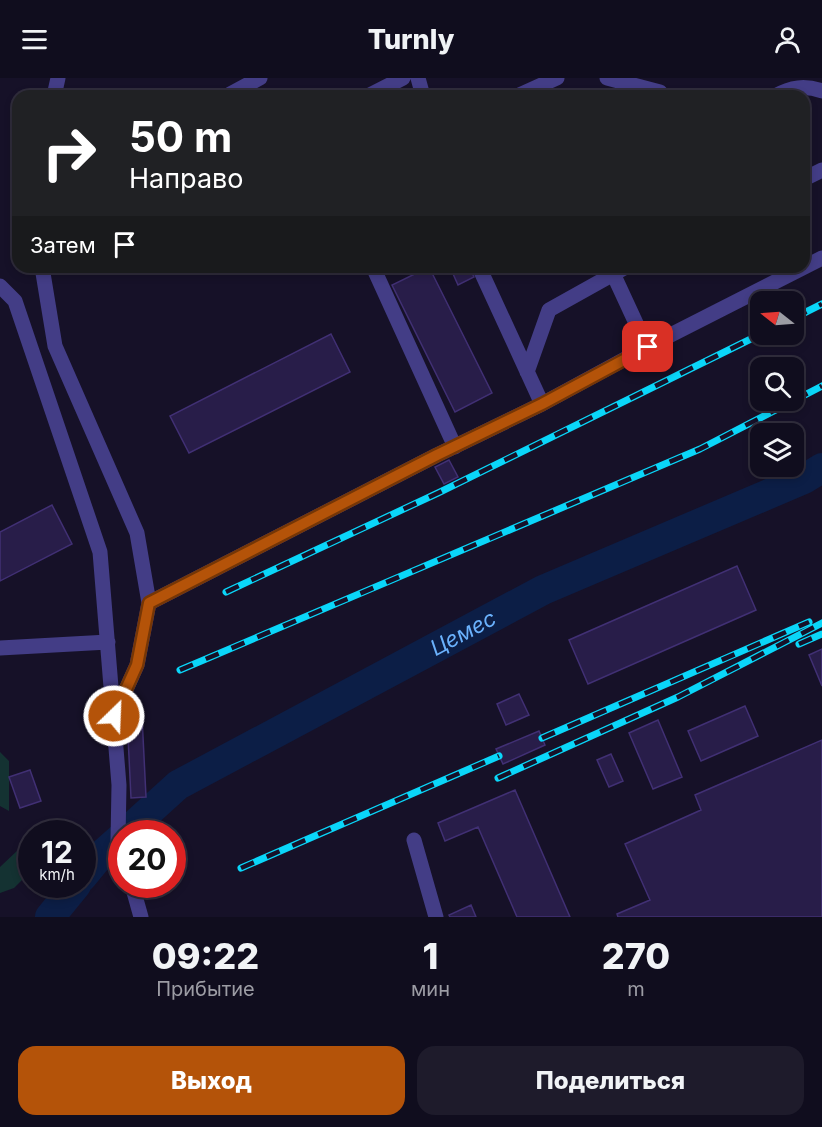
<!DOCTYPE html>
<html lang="ru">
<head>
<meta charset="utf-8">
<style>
  body { margin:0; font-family:Inter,sans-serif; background:#1e1b2b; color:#f1f3f6; height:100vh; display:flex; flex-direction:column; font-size:22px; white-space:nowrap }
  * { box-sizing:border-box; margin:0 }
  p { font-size:20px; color:#9c9ca4 }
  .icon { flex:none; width:33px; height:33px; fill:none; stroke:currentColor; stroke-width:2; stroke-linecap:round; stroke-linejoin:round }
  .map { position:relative; height:839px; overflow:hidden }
  .details { display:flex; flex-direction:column; background:#100d1e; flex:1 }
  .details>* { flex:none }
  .guide { position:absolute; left:12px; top:12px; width:798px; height:183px; border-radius:18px; box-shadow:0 3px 9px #0003,0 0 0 2px #302d3c; background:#202124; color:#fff; overflow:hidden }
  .needle { width:39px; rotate:287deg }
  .controls { position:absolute; left:750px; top:213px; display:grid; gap:12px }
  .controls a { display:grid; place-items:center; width:54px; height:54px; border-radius:12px; background:#100d1e; box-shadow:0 3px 9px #0003,0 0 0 2px #302d3c; font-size:30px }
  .speed { position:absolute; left:18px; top:742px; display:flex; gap:12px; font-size:30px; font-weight:700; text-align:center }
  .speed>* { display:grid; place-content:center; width:78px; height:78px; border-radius:50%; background:#100d1e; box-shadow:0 3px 9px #0003,0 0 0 2px #302d3c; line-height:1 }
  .speed small { font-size:15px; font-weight:400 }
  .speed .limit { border:9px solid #d22; background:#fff; color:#111 }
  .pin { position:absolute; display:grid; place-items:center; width:51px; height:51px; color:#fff; margin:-26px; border-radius:12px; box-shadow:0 3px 9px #0006 }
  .me { position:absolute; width:66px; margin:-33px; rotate:24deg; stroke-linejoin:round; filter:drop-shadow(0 0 4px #0008) }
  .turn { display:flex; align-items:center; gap:21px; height:126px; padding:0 18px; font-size:27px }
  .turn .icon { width:78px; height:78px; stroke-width:2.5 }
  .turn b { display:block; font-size:42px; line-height:51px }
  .then { display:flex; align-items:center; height:57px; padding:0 18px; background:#0003; gap:12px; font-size:22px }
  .eta { display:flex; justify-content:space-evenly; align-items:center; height:102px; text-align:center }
  .eta b { font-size:36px; font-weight:800; line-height:42px }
  .cta { display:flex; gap:12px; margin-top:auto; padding:12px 18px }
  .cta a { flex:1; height:69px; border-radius:18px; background:#b45309; color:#fff; font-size:24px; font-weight:800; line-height:69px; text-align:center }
  .cta a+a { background:#1e1b2b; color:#f1f3f6 }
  header { display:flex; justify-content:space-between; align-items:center; height:78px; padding:0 18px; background:#100d1e; font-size:27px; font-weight:800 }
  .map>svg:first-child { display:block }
  .green { fill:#143232 }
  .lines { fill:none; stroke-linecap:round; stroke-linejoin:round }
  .river { stroke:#0c1e46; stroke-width:30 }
  .building { fill:#281d49; stroke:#413074; stroke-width:1.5 }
  .minor { stroke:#433d86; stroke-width:15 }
  .rail-casing { stroke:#0ad6f9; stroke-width:7 }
  .rail { stroke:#161128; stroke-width:4.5; stroke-dasharray:14; stroke-linecap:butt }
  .route-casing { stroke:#753606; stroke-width:15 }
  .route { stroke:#b45309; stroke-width:10 }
  .labels { text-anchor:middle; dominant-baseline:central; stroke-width:6; stroke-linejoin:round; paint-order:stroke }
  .water-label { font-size:22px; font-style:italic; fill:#6ab1fc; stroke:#161128 }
</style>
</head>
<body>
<header><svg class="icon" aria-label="menu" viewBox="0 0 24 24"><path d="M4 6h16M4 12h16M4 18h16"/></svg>Turnly<svg class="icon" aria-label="person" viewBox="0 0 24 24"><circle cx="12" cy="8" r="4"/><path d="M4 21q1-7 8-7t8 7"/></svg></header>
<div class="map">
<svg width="822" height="839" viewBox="0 0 822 839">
  <rect width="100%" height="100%" fill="#161128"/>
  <path class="green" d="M0,674l9,9v50l-9,-5z
    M31,766v27l-17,17 -14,5v-26l18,-17z"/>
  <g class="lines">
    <g class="river">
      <path id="s1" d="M124,756l54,-49 365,-195 261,-111 18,-11"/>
      <path d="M82,799l14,-17 26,-23"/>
      <path d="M50,839l26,-32"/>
    </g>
  </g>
  <path class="building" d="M429,189l63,126 -37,19 -63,-127z
    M450,189h19l5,10 -16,8z
    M331,256l19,38 -161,81 -19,-37z
    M449,382l9,17 -14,7 -9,-17z
    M52,427l20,39 -72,37v-49z
    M737,488l19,44 -168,74 -19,-44z
    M822,571v37l-13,-31z
    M519,616l10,21 -23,10 -9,-21z
    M745,628l13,30 -57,25 -13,-30z
    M127,638h15l4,81 -15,1z
    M658,642l24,57 -29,12 -24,-56z
    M539,653l6,14 -42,19 -7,-15z
    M822,662v177h-204l-1,-3 33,-14 -25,-56 76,-34 -6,-15z
    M611,676l12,27 -14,6 -12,-27z
    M30,692l11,31 -21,7 -11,-31z
    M515,712l55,127h-53l-39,-90 -33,14 -7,-18z
    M471,827l5,12h-26l-1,-2z"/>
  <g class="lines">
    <path class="minor" d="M418,0l5,18
      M607,0l53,14 3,4
      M54,18l4,-18
      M231,18l-1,-2 30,-16
      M368,18l35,-18
      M517,18l40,-18
      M775,18c16,-9 30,-11 47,-5
      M804,101l18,-9
      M42,189l13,79 82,187 12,70 -12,62 -22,49
      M373,189l82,180
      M479,189l63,137
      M610,189l37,80
      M0,208l15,15 85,251 19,233 -1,55 4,13
      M527,294l22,-62 77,-43
      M149,525l288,-148 105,-51 105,-57 175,-89
      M0,570l108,-6
      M414,762l22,77
      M132,807l9,32"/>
    <defs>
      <path id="rail" d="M794,240l28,-14
        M226,514l212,-99 323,-159
        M799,566l23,-10
        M180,592l520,-221 122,-63
        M542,660l267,-116
        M498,700l180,-81 144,-74
        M241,790l258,-112"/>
    </defs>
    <use href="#rail" class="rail-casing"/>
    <use href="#rail" class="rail"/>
  </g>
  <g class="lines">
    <defs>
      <path id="route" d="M114,638l23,-51 12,-62 288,-148 105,-51 106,-57"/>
    </defs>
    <use href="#route" class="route-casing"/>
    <use href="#route" class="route"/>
  </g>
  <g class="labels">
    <g class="water-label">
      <text stroke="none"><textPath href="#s1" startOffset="396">Цемес</textPath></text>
    </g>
  </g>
</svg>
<div class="controls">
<a><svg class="needle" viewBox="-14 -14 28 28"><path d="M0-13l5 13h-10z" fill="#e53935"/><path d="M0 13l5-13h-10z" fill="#9c9ca4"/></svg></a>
<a><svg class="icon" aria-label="search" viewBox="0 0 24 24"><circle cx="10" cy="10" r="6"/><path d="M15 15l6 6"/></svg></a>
<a><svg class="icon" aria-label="layers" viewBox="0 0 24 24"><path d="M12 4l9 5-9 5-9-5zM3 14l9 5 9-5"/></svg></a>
</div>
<div class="speed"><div>12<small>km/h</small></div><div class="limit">20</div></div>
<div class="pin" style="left:648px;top:269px;background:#d93025"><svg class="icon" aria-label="arrive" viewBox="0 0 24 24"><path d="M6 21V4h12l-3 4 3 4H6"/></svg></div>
<svg class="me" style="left:114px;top:638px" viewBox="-20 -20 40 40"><circle r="17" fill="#b45309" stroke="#fff" stroke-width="3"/><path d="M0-11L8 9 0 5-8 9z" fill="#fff"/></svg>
<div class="guide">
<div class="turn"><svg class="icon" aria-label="right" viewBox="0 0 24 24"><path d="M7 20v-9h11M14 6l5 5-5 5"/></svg><div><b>50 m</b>Направо</div></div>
<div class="then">Затем<svg class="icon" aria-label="arrive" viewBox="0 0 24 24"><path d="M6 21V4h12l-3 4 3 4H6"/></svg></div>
</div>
</div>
<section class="details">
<div class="eta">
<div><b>09:22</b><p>Прибытие</p></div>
<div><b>1</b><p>мин</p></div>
<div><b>270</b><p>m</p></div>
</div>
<div class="cta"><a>Выход</a><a>Поделиться</a></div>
</section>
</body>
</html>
